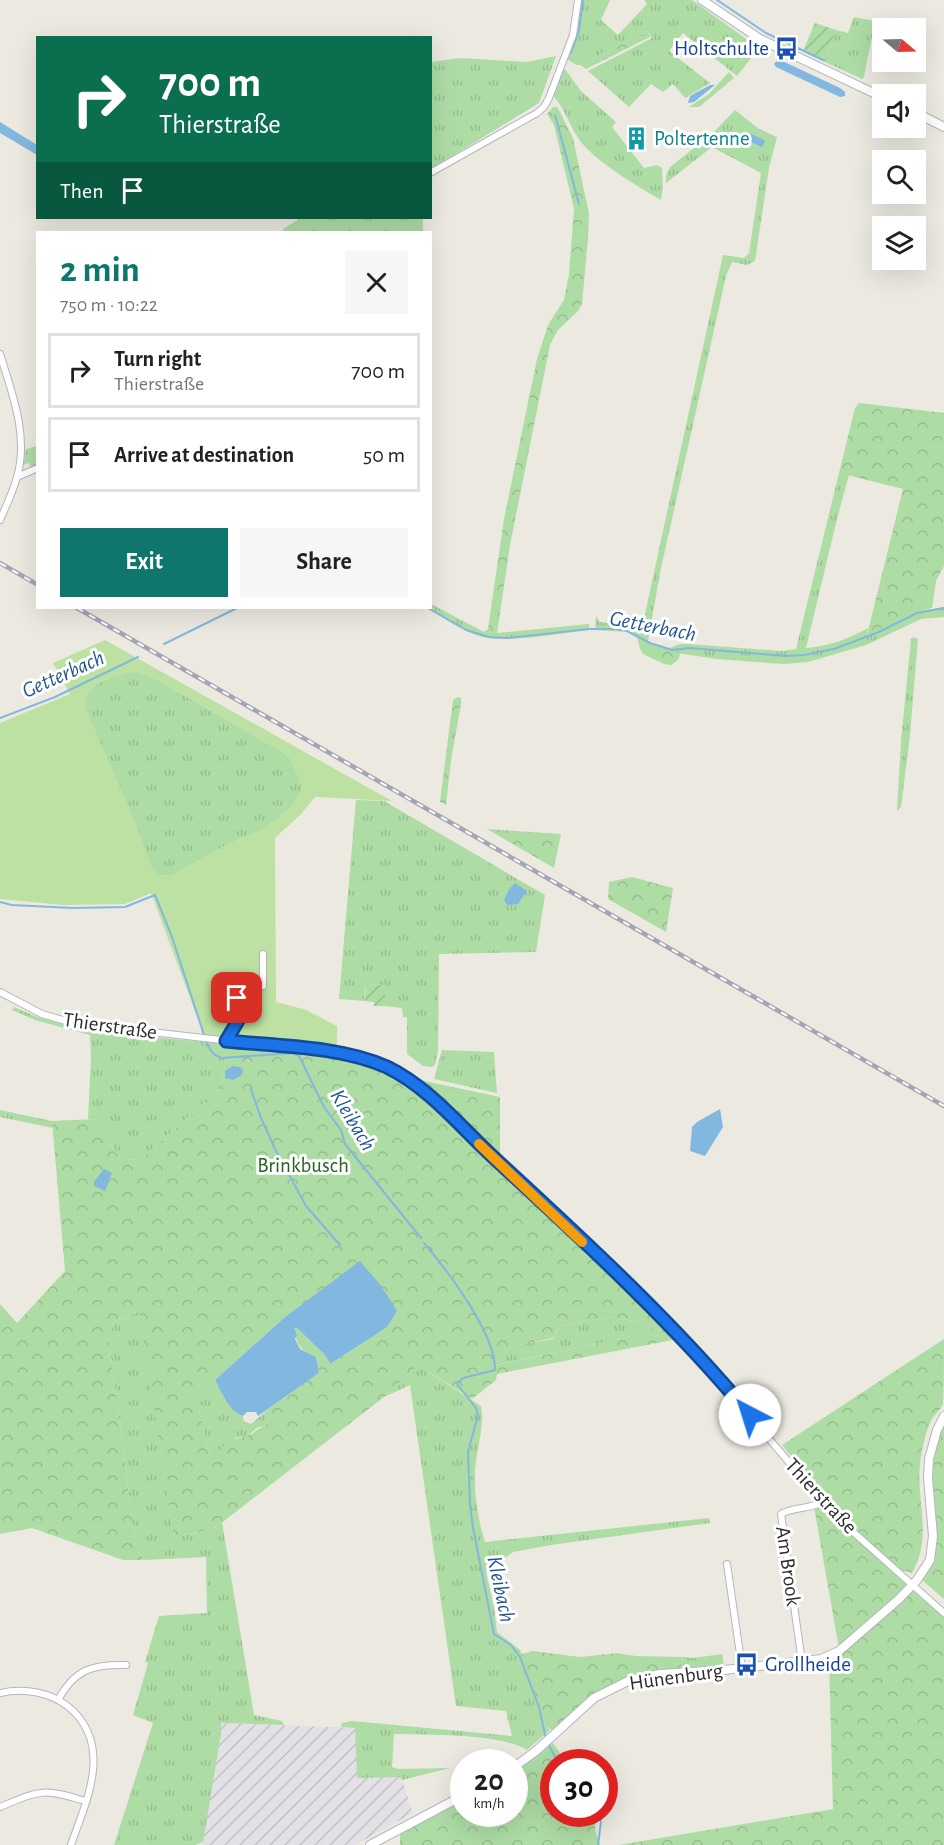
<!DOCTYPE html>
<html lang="en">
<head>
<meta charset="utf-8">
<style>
  body { margin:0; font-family:"Alegreya Sans",sans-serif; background:#f6f6f6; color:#202124; height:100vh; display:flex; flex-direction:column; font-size:22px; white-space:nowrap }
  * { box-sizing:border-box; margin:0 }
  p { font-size:20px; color:#757577 }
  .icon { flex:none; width:33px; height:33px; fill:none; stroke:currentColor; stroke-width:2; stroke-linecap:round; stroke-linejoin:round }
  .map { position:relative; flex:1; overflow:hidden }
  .side { position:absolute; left:36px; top:231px; width:396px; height:378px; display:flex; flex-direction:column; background:#fff; border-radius:0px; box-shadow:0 6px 24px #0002 }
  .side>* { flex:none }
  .banner { position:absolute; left:36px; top:36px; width:396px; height:183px; border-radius:0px; box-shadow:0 6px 24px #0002; background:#0b6e4f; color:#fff; overflow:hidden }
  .needle { width:39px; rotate:109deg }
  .fabs { position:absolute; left:872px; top:18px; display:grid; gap:12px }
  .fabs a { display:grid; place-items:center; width:54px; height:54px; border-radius:0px; background:#fff; box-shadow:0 6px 24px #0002; font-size:30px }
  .speed { position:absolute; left:450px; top:1749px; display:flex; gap:12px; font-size:30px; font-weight:700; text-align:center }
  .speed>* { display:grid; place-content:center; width:78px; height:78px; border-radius:50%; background:#fff; box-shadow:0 6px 24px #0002; line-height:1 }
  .speed small { font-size:15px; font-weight:400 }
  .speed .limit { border:9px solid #d22; background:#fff; color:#111 }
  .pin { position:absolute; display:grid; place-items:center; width:51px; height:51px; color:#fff; margin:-26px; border-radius:12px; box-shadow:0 3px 9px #0006 }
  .me { position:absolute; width:66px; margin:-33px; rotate:320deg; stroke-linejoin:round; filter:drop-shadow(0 0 4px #0008) }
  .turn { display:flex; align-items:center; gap:21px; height:126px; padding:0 24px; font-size:27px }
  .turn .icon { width:78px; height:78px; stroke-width:2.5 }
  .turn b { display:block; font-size:42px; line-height:51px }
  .then { display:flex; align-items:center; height:57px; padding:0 24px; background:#0003; gap:12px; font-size:22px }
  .round { display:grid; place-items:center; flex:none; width:63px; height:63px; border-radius:0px; background:#f6f6f6 }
  .overview { display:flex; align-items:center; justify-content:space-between; height:102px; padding:0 24px }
  h1 { font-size:36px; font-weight:700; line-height:45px; color:#0f766e }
  .button { display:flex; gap:12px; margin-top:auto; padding:12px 24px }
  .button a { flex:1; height:69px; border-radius:0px; background:#0f766e; color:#fff; font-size:24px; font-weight:700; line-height:69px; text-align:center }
  .button a+a { background:#f6f6f6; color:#202124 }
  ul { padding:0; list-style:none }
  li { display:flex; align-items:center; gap:18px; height:75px; margin:0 12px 9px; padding:0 12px; border:3px solid #e0e0e0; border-radius:0px }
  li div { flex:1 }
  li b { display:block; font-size:22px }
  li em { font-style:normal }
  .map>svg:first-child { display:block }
  .industrial { fill:url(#industrial-furrows) }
  .grass { fill:url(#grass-tufts) }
  .forest { fill:url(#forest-crowns); fill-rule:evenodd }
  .garden { fill:url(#garden-furrows) }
  .pitch { fill:#bce1a2; fill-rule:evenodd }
  .water { fill:#82b8e0 }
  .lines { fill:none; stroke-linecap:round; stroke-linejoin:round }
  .stream { stroke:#82b8e0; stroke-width:2 }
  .street-casing { stroke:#b4b5bf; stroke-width:8 }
  .secondary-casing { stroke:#b4b5bf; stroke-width:10 }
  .street { stroke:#fff; stroke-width:6 }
  .secondary { stroke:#fff; stroke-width:8 }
  .rail-casing { stroke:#a5a4b4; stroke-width:4.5 }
  .rail { stroke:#fff; stroke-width:2; stroke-dasharray:7; stroke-linecap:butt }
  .route-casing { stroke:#114b97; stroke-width:15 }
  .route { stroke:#1a73e8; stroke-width:10 }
  .slow { stroke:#f59e0b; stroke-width:10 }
  .labels { text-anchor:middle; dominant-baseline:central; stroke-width:6; stroke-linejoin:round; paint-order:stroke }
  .transit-label { font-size:21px; fill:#164399; stroke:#fff; text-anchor:end }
  .culture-label { font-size:21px; fill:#0d838f; stroke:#fff; text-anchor:start }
  .street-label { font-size:21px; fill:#2d2d2d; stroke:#fff }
  .park-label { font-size:21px; fill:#276224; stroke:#fff }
  .water-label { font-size:22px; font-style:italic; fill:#1f568f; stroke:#fff }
</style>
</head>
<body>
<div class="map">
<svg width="944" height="1845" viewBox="0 0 944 1845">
  <defs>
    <pattern id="industrial-furrows" width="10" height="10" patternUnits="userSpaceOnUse" patternTransform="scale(1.5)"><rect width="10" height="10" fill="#e3e0e6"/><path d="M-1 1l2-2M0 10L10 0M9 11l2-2" fill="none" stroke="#c3c0c6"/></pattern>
    <pattern id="grass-tufts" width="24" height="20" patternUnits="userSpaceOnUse" patternTransform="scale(1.5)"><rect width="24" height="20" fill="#aedca5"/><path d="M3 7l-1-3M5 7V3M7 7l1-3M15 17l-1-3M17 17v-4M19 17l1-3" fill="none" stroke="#96bd8e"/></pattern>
    <pattern id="forest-crowns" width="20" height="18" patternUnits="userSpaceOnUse" patternTransform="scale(1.5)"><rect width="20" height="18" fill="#aedca5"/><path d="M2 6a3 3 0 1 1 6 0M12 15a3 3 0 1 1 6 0" fill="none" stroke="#96bd8e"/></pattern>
    <pattern id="garden-furrows" width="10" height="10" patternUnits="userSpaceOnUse" patternTransform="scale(1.5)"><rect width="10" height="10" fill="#aedca5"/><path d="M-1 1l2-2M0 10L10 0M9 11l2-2" fill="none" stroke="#96bd8e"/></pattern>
  </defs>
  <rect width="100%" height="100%" fill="#ece9e1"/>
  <path class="industrial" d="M221,1723l134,5 46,49 12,36 -58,32h-153l19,-110z"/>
  <path class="grass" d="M581,0h29l-9,20 17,15 29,-31 -3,-4h48l67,48 -22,28 -54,-43 -14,18 41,32 -25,15 -12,-14 -10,8 -12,-8 -22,23 -41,-36 64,-33 -4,-7 -68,34h-4l-9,-6 10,-28z
    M854,17l21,4 -11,56 -2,2 -37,-17 11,-32 12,3z
    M556,56l-17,47 -108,66v-107l29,-4 67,4z
    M565,69l16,22 35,31 -4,5 32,41 13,-3 5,3 1,20 -2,12c-24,-14 -63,-37 -80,-58 -11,-14 -15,-32 -27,-45z
    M735,110l24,19 18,8 -8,31 -14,93 -8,4 -15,-3 -6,14 -66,297 -12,68 -3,1 -17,-10 -33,-2 1,-14 4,6 38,5 5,-4 80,-368 21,3 5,-5 12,-80 -49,-26 -46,36v-8l4,-8 44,-35z
    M301,218h122v14h-139l-1,-3z
    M839,473l10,2 -12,44 -31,129c21,-1 44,-10 62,-20l-1,6 53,-23 24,-4v10l-23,2 -55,26 -58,17 -25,2 -67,-5 -39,-6 -7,-5 9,-4h10l92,7 15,-2z
    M431,604l53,28 13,1 92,-9v6c-26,3 -87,14 -110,6 -18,-6 -36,-19 -53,-28h4z
    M914,637l4,2 -8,96 -9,72 -4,4 4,-70 10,-102z
    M125,673h15l16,6 125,72 10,8 10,25v8l-8,13 -15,14 -17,11 -38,17 -52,29 -12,-1 -7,-6 -23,-60 -44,-100c-3,-23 21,-30 40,-36z
    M356,800l28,1 161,94 -9,57 -97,2 -1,97 -3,14 -3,2 -9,-1 -16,-12v-37h-4l-1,-9 -17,-2v-21l-19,-1 -2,17 -25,-2z
    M14,1007l26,11 58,14 107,10 3,10 18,8 -6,29 -79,70 -21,1 -23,-41h-9l3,-62 -1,-22 -55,-15 -23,-10z
    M442,1050l52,2 3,41 -63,-14z
    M0,1110l52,11 1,7 -53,-11z
    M140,1311l34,227 41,-10 7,-6 32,193 28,6 2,4 -63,-2v12l-18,107 -8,3h-81l39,-122 -20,-8 15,-52 -3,-1 14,-46 48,-3 -1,-56 -62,3 -8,-13 -27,-206 4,-19z
    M612,1317l36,7 7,8 -160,33 -6,-15 64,-11 6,-13z
    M418,1365l63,41c4,22 -5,43 -6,66 -1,22 3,48 10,70l224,-24 1,5 -159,22 -38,7 -27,20 8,35 3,25 23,18 26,77 4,3 -23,20c-27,-17 -100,-15 -133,-16l-2,33 7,2 51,-1 -48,12 -2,-3 -43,1 -2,-50 -14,-1 1,-4 10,-2 160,15 -6,-25 -50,-5 -46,-321 -26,12z
    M215,1380c7,12 13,31 28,36l1,5 7,3 16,-14 2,7 -3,8 -9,3 -11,9 -11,1 -18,15 -8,2 -11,-52 -1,-14z
    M722,1654l2,12 -43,4 2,-13 11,1z"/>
  <path class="forest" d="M648,31l2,6 -64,32 -6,-4z
    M729,72l5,6 -35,29h-10l20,-13z
    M553,107h4l2,3 14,28 16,76 -1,25 -6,65 -4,7 -20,19 -8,15 -40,200 -13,88 -13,-1 4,-3 16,-110 33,-160 11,-34 16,-25 5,-26 5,-65 -20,-84 -7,-11z
    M859,403l85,10v153l-8,15 -4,27 -12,3 -53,24 36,-146 -64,-16 16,-65z
    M37,446v19l-6,3 -2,-5 -6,2 3,-16z
    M637,637c13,8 30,7 43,17l-2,6 -7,5 -7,-1 -21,-10 -3,-5z
    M458,697l3,1v6l-10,56 -5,45 -6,-3 13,-102z
    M487,829l74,5 -7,34z
    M632,877l41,11 -7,44 -58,-33 1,-17z
    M205,1042l137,14 44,13 29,17 170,161 93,92 -181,35 -1,6 -24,19 -54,-34 -34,32 -169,131 -41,10 -35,-227 -26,11 -4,19 27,206 8,13h-21l-91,-32 -32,6v-230l17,19 48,-52 -13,-150 45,-2 23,41 21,-1 79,-70 6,-29 -18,-8zM360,1262l37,49 -10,15 -57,38 -5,-9 -28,-27 -3,-1c2,18 6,23 22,30l3,16 -52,37 2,7 -3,8c-8,3 -14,10 -22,12 -5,2 -10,1 -14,4 -8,6 -11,12 -21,14l-11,-52 -1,-14 18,-9 70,-63zM612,1317l36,7 6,8 -158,33 -1,-8 -5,-6 63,-13 6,-12z
    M420,1080l80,17v60l-53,-53z
    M944,1339c0,13 0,57 -1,65 -3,6 -8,10 -11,15 -7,14 -10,30 -12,45 -4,38 13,73 -8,109l-6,-2 -6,1 -56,-51 -62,-76z
    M944,1423v176l-22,-19 10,-17 4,-14 -5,-89 4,-18z
    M820,1504l94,88 30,25v228h-325l214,-36 -4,-149 11,-6 -26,-147z
    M533,1651l47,6 37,-4 18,3 48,1 -2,13 -48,5 -11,4 -30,16 -40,35 -6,-3 -25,-73z
    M553,1743l13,19h-12v52h42l-1,16 5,15h-200v-12l63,-34 1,15h50l1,-44z"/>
  <path class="garden" d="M815,23l21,7 -11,32 -22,-11z
    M366,984l19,1v21h-11v-4l-9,-1z"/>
  <path class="pitch" d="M105,640l287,161 -77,-4 -15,18 -25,23 1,164 30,8 31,16v23l-133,-14 -53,-142 -26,11 -62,1 -63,-6v-176l70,-29 -17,-31zM125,673h15l16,6 125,72 10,8 10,25v8l-8,13 -15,14 -17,11 -38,17 -52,29 -12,-1 -7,-6 -23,-60 -44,-100c-3,-23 21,-30 40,-36z"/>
  <path class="water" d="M778,59l62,29 5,4v4l-5,1 -64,-30 -2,-3z
    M710,85h5l-21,17 -6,1 2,-7z
    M0,122l37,23v10l-37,-22z
    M747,132l17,8 1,2 -3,5 -18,-8z
    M515,883l12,8 -9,13 -11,1 -3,-5 5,-11z
    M233,1066l7,1 3,3 -1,5 -9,5 -8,-2v-7z
    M720,1109l3,18 -18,29 -15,-5 2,-24 5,-5z
    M104,1169l8,4 -7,18 -11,-5v-4z
    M360,1261l22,26 15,24 -10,16 -57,37 -5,-9 -28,-27h-3l3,7 -2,4 5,10 16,8 3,16 -61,43 -2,-4h-9l-4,4c-15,-5 -21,-24 -28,-36l70,-63z"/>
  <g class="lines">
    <path class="stream" d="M717,0l49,33 57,27
      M571,53l8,-22 4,-31
      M553,96l10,-25
      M555,115l24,89
      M428,608l38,22 23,7 18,1 82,-9h27l11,2 23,12 22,7 18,-2 96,8 18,-1 30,-6 45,-17 38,-19 27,-5
      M164,644l73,-36
      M0,718l55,-21 83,-40
      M0,902l12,3 61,3 52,-1 30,-12 17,42 32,98
      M206,1041c4,9 6,14 16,17l71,-5 6,3 25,51 17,23 4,14 76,94
      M251,1089l10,29 14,31 31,57 34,39
      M424,1243c23,27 72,91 71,127l-32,8 -6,6 19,24 2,7 -10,37 2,52 3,24 21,106 17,11 9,12 19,50 7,32
      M548,1744l10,18
      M598,1814l3,8 -3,23"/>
    <defs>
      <path id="street" d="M430,173l107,-60 7,-6 5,-9 24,-63 5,-35
        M0,354c12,39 29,82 17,123 -4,15 -11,29 -17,43
        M17,477l21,-9
        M0,992l42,22 31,9 269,31 30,7 15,7 29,17 17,15 256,245 134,157 19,20 102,91
        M226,1041l13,-22 -4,-31 28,-2v-32
        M727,1564l15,104
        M802,1662l-21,-148c12,-7 29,-5 42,-12
        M0,1693c51,-11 99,21 93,77 -2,25 -14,51 -22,75
        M58,1700c17,-31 35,-36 68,-35
        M0,1807c41,-17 42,-19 85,-6"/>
      <path id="secondary" d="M702,0l58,39 122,58
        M915,112l29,15
        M514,1767l22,-16 58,-53 34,-17 32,-7 64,-4 97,-11 18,-8 60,-52 18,-19 13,-20 3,-24 -5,-58 1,-19 8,-29 7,-14
        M370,1845l94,-50"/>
    </defs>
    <use href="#street" class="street-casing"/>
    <use href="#secondary" class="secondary-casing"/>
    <use href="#street" class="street"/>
    <use href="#secondary" class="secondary"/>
    <defs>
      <path id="rail" d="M0,563l38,22
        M77,608l867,498"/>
    </defs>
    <use href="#rail" class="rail-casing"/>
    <use href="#rail" class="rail"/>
  </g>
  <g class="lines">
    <defs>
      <path id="route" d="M237,998l2,21 -13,22c51,5 114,5 161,26 41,20 71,57 104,88 89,82 181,166 259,260"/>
    </defs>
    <use href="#route" class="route-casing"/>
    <use href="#route" class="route"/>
    <path class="slow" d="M479,1144l103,98"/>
  </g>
  <defs>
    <symbol id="bus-bare" viewBox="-9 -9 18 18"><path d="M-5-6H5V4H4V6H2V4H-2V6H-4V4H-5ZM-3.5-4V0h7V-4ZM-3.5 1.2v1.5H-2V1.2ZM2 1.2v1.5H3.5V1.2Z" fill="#1a4fb4" stroke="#fff" stroke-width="2.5" paint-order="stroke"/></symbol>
    <symbol id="building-bare" viewBox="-9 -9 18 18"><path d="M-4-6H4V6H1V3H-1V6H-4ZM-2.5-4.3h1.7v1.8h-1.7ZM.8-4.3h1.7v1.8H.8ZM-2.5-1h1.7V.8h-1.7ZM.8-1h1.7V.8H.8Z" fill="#0f9aa8" stroke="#fff" stroke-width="2.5" paint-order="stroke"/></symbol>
  </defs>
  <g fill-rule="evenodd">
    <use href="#bus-bare" x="770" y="32" width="33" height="33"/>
    <use href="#building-bare" x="620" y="122" width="33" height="33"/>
    <use href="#bus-bare" x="730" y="1648" width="33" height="33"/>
  </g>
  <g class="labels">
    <g class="transit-label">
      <text x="769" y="48">Holtschulte</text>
      <text x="765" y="1664" text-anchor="start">Grollheide</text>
    </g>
    <g class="culture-label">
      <text x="654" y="138">Poltertenne</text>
    </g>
    <g class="street-label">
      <text transform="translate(110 1026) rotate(8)">Thierstraße</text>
      <text transform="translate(821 1496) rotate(47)">Thierstraße</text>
      <text transform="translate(788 1566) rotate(82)">Am Brook</text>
      <text transform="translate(676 1677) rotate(-8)">Hünenburg</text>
    </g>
    <g class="park-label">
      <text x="303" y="1165">Brinkbusch</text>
    </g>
    <g class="water-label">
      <text transform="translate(653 626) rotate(11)">Getterbach</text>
      <text transform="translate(63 674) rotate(-24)">Getterbach</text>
      <text transform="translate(353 1120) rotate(59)">Kleibach</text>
      <text transform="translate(501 1589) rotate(78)">Kleibach</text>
    </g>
  </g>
</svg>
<div class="fabs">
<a><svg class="needle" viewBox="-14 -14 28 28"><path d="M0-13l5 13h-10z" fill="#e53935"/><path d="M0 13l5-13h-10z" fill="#757577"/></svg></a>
<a><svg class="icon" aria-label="sound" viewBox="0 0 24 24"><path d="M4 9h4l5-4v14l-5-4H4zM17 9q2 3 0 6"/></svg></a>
<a><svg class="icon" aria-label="search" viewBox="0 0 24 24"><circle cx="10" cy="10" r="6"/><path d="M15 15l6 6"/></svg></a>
<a><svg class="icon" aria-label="layers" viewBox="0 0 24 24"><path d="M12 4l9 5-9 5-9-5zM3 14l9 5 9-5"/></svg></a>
</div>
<div class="speed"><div>20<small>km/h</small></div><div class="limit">30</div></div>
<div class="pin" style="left:237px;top:998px;background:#d93025"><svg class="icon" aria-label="arrive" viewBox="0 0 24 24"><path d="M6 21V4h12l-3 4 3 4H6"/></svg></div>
<svg class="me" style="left:750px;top:1415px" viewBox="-20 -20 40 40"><circle r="19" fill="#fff"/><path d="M0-13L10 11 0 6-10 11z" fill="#1a73e8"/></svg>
<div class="banner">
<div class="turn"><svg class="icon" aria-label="right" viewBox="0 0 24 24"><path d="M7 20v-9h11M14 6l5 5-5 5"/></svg><div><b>700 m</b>Thierstraße</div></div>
<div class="then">Then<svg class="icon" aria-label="arrive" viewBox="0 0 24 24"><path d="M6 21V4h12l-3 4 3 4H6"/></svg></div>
</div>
<section class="side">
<div class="overview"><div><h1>2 min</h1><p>750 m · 10:22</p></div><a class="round"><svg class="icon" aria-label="close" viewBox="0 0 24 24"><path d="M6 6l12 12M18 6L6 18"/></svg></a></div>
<ul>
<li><svg class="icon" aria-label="right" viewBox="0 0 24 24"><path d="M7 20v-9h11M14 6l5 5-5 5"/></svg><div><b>Turn right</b><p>Thierstraße</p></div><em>700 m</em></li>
<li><svg class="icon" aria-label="arrive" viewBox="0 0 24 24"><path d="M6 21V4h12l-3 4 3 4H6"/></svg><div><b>Arrive at destination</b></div><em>50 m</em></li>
</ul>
<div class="button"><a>Exit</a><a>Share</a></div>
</section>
</div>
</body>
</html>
